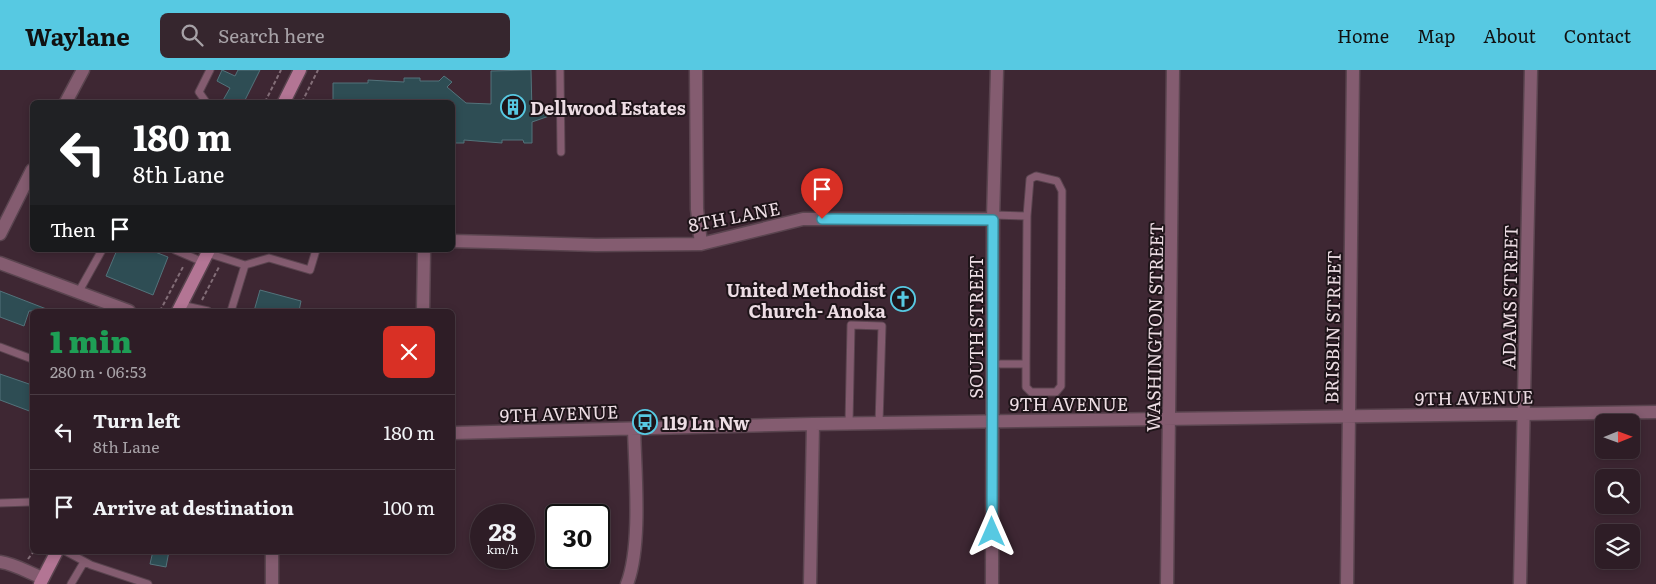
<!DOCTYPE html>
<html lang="en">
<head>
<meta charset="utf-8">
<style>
  body { margin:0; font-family:Literata,serif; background:#36262e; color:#f1f3f6; height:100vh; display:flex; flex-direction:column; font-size:19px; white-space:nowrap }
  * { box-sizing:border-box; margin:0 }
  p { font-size:16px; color:#a7a2a7 }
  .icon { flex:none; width:28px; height:28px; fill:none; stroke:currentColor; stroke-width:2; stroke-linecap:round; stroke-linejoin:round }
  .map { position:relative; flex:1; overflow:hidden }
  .side { position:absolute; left:30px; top:239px; width:425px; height:245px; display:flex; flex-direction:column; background:#2e1d26; border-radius:8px; box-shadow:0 2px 8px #0003,0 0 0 1px #493b43 }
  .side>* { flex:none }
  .guide { position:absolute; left:30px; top:30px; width:425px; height:152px; border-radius:8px; box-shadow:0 2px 8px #0003,0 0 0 1px #493b43; background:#202124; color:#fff; overflow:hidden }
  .needle { width:32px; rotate:89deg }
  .buttons { position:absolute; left:1595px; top:344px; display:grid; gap:10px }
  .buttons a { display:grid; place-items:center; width:45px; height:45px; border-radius:8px; background:#2e1d26; box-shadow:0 2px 8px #0003,0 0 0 1px #493b43; font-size:25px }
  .speed { position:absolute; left:470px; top:434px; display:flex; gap:10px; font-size:25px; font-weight:700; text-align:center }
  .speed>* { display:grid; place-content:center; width:65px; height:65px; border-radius:50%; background:#2e1d26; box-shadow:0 2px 8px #0003,0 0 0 1px #493b43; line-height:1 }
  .speed small { font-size:12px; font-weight:400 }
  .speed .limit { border:2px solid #111; border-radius:8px; background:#fff; color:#111 }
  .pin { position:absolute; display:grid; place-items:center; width:42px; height:42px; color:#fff; margin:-51px -21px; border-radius:50% 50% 50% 0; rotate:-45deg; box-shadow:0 0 5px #0007 }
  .pin .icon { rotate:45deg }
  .me { position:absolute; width:55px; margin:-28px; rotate:0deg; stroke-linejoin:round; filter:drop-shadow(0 0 4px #0008) }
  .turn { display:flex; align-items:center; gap:18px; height:105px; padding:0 20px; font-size:22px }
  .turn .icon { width:65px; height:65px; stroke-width:2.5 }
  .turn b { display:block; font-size:35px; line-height:42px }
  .then { display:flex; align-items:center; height:48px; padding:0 20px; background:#0003; gap:10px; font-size:19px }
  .round { display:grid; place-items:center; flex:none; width:52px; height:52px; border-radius:8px; background:#36262e }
  .summary { display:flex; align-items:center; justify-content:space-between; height:85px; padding:0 20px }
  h1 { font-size:30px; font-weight:800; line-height:38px; color:#1e9e55 }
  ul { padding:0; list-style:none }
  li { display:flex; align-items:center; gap:15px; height:75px; padding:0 20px; border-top:1px solid #493b43 }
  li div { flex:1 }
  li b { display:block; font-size:19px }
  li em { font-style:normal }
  header { display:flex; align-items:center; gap:30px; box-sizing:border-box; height:70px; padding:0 25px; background:#57c9e2; color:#111 }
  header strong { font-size:24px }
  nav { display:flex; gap:28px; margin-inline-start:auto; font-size:18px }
  .search { width:350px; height:45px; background:#36262e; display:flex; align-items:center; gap:12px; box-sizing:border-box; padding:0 18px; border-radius:8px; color:#a7a2a7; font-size:19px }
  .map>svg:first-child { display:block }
  .building { fill:#2e4d54; stroke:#53737b }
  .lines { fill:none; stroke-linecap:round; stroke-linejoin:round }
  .service-casing { stroke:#5a444f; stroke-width:9 }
  .minor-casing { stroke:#5a444f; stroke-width:15 }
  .secondary-casing { stroke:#5a444f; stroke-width:15 }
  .path { stroke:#836e78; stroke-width:2; stroke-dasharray:4 2.5; stroke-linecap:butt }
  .service { stroke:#845c70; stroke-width:7 }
  .minor { stroke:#845c70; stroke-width:12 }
  .secondary { stroke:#b37594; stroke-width:12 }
  .route-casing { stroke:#398393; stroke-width:12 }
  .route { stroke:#57c9e2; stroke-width:9 }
  .labels { text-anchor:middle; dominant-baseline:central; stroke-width:4; stroke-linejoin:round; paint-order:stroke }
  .poi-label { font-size:18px; font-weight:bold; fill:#eddde4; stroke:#1e1419; text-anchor:start }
  .street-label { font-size:18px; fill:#eddde4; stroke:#1e1419 }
</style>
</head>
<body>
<header>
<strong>Waylane</strong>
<div class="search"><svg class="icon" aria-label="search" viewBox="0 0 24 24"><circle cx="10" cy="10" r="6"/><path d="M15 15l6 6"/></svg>Search here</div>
<nav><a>Home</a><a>Map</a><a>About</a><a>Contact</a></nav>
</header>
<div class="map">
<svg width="1656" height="514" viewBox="0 0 1656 514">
  <rect width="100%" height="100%" fill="#3e2733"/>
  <path class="building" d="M222,0l13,6 3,-6h22l-16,32h-22l8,-14 -13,-7z
    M531,0l1,43 20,2 -20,7v21h-8l-1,-3h-21v3l-38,-3v3h-12v-41h-119v-19h35v-3l36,2v-4h16v3h19l5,-5 8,6 -5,5 19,16 25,1v-33z
    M117,180h33l18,7 -15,38 -47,-19z
    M260,220l41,11 -2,10h-45z
    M0,221l49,19v1h-20l-5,15 -24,-9z
    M0,304l32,11v27l-32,-12z
    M153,481h16l-3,16 -16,-3z"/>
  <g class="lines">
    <defs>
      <path id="service" d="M560,0l1,82
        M206,32l-7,-10 11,-22
        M175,180l28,12
        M207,183l38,12 24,-7 41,12 6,-20
        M78,223l24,-43
        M181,235l27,6
        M231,241l14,-46
        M0,277l32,12
        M993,294h33v23l5,5h25l5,-6 1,-195 -5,-10 -21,-5 -6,3 -3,37 -34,-1
        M1026,294l1,-148
        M849,353l2,-98 31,1 -3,97
        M0,433l30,-1
        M65,481l26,14 57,19
        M71,514l13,-22"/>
      <path id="minor" d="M696,0l1,139 4,35
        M66,32l17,-32
        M0,164l32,-64
        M452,171l144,4 105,-1 102,-25h190
        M0,193l129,48
        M423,241l1,-61
        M452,363l361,-9 843,-12
        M0,492c15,2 29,11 43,16
        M272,514v-33
        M627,514c15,-39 8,-113 7,-156
        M810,514l3,-160
        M992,514l1,-365 4,-149
        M1167,514l6,-514
        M1347,514l6,-514
        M1520,514l11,-514"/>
      <path id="secondary" d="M284,32l16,-32
        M178,241l31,-61
        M40,514l17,-33"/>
    </defs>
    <use href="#service" class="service-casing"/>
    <use href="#minor" class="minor-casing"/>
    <use href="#secondary" class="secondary-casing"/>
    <path class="path" d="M265,32l16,-32
      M302,32l16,-32
      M202,230l17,-33
      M160,241l24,-46
      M28,489l6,-8"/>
    <use href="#service" class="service"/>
    <use href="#minor" class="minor"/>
    <use href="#secondary" class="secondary"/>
  </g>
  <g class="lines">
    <defs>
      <path id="route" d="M822,149l171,1 -1,312"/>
    </defs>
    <use href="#route" class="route-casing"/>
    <use href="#route" class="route"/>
  </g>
  <defs>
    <symbol id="building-ring" viewBox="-11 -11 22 22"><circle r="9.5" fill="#1e1419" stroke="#57c9e2" stroke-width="1.5"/><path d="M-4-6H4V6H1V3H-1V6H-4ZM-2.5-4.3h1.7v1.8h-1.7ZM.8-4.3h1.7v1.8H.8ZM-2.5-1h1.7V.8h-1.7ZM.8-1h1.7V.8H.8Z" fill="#57c9e2"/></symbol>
    <symbol id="church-ring" viewBox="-11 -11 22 22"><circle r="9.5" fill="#1e1419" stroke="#57c9e2" stroke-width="1.5"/><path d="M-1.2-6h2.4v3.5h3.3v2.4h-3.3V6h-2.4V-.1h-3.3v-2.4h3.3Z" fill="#57c9e2"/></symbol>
    <symbol id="bus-ring" viewBox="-11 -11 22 22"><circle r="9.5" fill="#1e1419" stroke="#57c9e2" stroke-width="1.5"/><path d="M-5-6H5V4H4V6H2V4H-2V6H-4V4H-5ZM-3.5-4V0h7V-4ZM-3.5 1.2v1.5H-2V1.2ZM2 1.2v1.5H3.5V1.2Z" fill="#57c9e2"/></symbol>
  </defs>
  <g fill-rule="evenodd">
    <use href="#building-ring" x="499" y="23" width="28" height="28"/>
    <use href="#church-ring" x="889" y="215" width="28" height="28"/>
    <use href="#bus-ring" x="631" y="338" width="28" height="28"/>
  </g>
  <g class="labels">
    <g class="poi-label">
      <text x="530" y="37">Dellwood Estates</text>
      <text x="886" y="219" text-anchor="end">United Methodist<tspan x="886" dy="21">Church- Anoka</tspan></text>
      <text x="662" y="352">119 Ln Nw</text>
    </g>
    <g class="street-label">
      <text transform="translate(734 146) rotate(-11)">8TH LANE</text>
      <text transform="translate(1509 227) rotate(-89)">ADAMS STREET</text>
      <text transform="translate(975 257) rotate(-90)">SOUTH STREET</text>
      <text transform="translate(1154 257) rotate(-89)">WASHINGTON STREET</text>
      <text transform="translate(1332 257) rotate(-89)">BRISBIN STREET</text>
      <text transform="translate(1474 327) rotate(-1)">9TH AVENUE</text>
      <text x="1069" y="333">9TH AVENUE</text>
      <text transform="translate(559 343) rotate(-2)">9TH AVENUE</text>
    </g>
  </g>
</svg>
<div class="buttons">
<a><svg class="needle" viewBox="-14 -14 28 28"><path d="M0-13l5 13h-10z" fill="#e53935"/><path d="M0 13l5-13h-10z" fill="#a7a2a7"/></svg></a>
<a><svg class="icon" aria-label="search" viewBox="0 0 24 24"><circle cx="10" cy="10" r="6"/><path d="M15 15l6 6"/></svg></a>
<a><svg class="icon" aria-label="layers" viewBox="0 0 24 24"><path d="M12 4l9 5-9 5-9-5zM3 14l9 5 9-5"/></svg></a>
</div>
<div class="speed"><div>28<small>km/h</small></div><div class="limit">30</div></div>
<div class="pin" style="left:822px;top:149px;background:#d93025"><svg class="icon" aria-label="arrive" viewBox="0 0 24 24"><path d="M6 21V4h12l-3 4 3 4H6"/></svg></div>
<svg class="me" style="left:992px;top:462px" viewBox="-20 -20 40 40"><path d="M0-17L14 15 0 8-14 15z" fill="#57c9e2" stroke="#fff" stroke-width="4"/></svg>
<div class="guide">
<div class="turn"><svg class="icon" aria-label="left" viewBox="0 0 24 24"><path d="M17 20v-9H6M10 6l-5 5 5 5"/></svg><div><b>180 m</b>8th Lane</div></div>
<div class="then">Then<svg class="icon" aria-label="arrive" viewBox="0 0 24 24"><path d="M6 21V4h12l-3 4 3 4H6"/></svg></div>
</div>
<section class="side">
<div class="summary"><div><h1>1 min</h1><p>280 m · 06:53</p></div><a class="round" style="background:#d93025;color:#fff"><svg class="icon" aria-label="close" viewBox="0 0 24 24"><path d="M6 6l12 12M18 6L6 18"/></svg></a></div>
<ul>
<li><svg class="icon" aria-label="left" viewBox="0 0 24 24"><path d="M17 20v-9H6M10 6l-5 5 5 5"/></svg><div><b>Turn left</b><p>8th Lane</p></div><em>180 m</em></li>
<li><svg class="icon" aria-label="arrive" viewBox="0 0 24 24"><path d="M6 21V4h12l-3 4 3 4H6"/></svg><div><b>Arrive at destination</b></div><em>100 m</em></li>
</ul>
</section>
</div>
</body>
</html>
